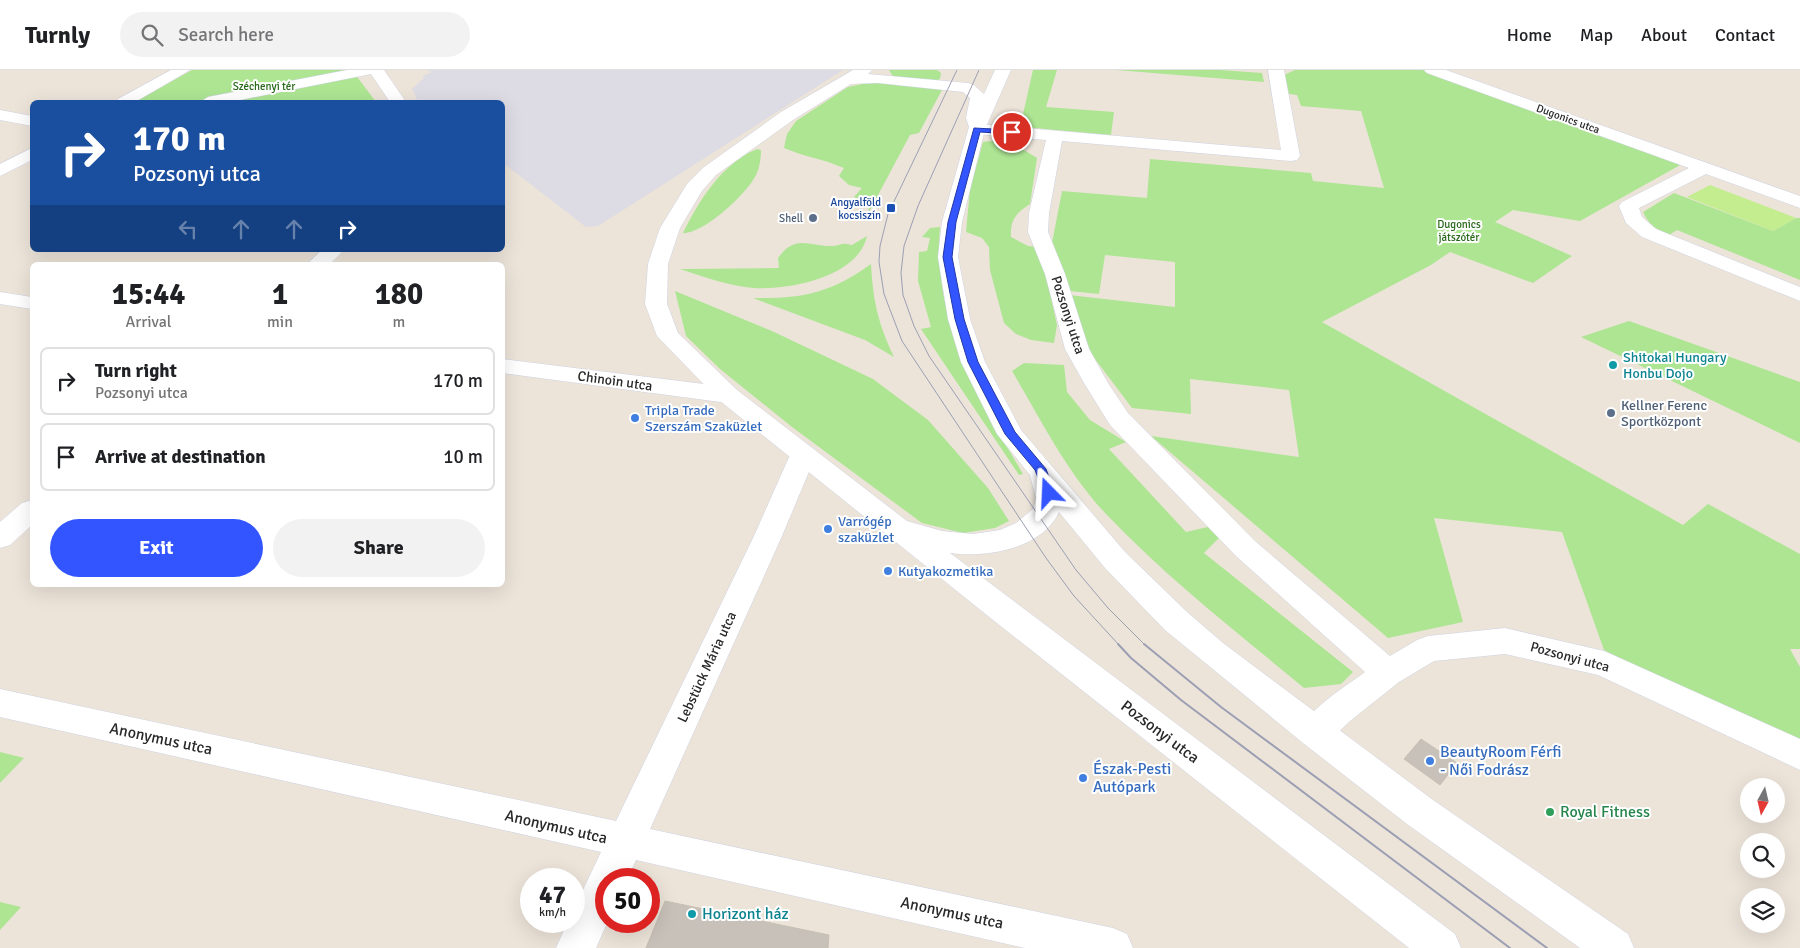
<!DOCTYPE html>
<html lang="en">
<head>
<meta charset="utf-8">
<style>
  body { margin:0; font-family:Signika,sans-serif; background:#f2f2f2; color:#202124; height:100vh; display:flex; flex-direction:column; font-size:19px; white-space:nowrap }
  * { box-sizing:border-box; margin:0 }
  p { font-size:16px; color:#757577 }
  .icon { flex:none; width:28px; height:28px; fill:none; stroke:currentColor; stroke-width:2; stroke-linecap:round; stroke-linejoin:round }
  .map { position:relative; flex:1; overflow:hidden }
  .drawer { position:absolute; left:30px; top:192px; width:475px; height:325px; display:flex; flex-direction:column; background:#fff; border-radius:8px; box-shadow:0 5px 20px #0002 }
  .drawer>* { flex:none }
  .hud { position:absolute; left:30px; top:30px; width:475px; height:152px; border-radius:8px; box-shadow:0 5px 20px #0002; background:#1a4fa0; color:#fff; overflow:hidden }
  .needle { width:32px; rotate:188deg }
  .buttons { position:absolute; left:1740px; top:708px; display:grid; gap:10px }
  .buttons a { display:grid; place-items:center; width:45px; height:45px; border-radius:50%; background:#fff; box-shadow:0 5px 20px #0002; font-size:25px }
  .speed { position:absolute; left:520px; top:798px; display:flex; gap:10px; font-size:25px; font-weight:700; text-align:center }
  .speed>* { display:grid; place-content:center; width:65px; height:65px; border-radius:50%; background:#fff; box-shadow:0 5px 20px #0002; line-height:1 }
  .speed small { font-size:12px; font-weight:400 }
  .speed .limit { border:8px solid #d22; background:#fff; color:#111 }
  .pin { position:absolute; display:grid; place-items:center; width:42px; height:42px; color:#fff; margin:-21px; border:2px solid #fff; border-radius:50%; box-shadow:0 1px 5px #0007 }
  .me { position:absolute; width:55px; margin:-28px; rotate:339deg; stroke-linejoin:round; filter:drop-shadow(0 0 4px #0008) }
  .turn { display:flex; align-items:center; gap:18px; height:105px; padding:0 20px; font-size:22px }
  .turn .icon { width:65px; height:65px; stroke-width:2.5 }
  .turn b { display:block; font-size:35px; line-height:42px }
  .lanes { display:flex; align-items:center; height:48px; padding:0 20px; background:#0003; justify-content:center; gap:25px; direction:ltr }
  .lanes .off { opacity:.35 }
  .eta { display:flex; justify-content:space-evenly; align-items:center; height:85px; text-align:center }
  .eta b { font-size:30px; font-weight:700; line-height:35px }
  .button { display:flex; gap:10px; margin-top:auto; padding:10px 20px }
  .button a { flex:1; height:58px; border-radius:30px; background:#35f; color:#fff; font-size:20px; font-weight:700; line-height:58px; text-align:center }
  .button a+a { background:#f2f2f2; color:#202124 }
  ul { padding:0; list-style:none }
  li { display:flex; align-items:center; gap:15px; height:68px; margin:0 10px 8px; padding:0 10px; border:2px solid #e0e0e0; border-radius:8px }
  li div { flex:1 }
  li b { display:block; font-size:19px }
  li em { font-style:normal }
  header { display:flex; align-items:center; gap:30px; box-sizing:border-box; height:70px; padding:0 25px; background:#fff; border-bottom:1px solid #e0e0e0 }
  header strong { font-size:24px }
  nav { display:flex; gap:28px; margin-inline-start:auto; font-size:18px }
  .search { width:350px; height:45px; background:#f2f2f2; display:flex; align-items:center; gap:12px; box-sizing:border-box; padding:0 18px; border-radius:28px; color:#757577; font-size:19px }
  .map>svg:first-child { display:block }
  .industrial { fill:#dddbe4 }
  .green { fill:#ade593 }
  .pitch { fill:#c3ed8e }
  .building { fill:#c7c1b9; stroke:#c7c0b3 }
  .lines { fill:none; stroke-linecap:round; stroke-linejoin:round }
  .street-casing { stroke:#cfd2e2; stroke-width:1 }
  .secondary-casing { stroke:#cfd2e2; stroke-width:1 }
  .street { fill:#fff; fill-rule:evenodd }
  .secondary { fill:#fff; fill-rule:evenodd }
  .tram-far1 { stroke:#9c9fb4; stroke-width:1 }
  .tram { stroke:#9c9fb4; stroke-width:2 }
  .route { fill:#35f; stroke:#2137a6 }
  .transit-dot { fill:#1a4fb4; stroke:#fff; stroke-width:2 }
  .service-dot { fill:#5c6f8a; stroke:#fff; stroke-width:2 }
  .culture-dot { fill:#0f9aa8; stroke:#fff; stroke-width:2 }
  .shop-dot { fill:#3f7fe0; stroke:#fff; stroke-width:2 }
  .leisure-dot { fill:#2e9e5b; stroke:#fff; stroke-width:2 }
  .labels { text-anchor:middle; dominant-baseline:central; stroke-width:4; stroke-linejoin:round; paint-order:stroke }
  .far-park-label { font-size:11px; fill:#266817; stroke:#fff }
  .far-street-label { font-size:11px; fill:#292929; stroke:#fff }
  .far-transit-label { font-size:11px; fill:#164399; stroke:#fff; text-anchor:end }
  .far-service-label { font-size:11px; fill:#4e5e75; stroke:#fff; text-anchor:end }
  .street-label { font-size:14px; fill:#292929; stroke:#fff }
  .culture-label { font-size:14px; fill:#0d838f; stroke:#fff; text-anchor:start }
  .service-label { font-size:14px; fill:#4e5e75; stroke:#fff; text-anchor:start }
  .shop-label { font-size:14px; fill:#366cbe; stroke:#fff; text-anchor:start }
  .near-street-label { font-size:16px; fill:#292929; stroke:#fff }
  .near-shop-label { font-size:16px; fill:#366cbe; stroke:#fff; text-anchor:start }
  .near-leisure-label { font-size:16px; fill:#27864d; stroke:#fff; text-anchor:start }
  .near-culture-label { font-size:16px; fill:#0d838f; stroke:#fff; text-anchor:start }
</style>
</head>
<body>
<header>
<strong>Turnly</strong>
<div class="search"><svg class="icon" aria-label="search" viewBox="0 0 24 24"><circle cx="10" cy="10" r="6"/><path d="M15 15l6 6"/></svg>Search here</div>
<nav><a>Home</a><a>Map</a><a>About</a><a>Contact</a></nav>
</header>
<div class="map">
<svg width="1800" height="878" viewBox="0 0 1800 878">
  <rect width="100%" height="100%" fill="#ece4d9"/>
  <path class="industrial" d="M427,0h416l-245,156 -12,1 -83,-64 -1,-61h-84l-5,-12h-2l14,-13 -3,-1 10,-4z"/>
  <path class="green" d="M192,0h160l24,32h-241z
    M889,0h48l4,3 -1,6 -7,3 -39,-4z
    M1033,0h24l-11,37 68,5 -3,23 -88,-8 -2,-4z
    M1116,0h104l42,3 2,9z
    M1295,0h133l254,94 -102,57 -67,-11 -18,12 77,34 -39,27 -83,-31 -19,13 -109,57 361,203 25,-21 92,50v95h-10l10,18v79l-48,-20 -148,-76 -42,-118 -128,-14 29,104 -75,16 -237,-202 148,21 -10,-67 -99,-11 1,35 -59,-6 -40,-53 -23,-60 106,12v-45l-70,-7 -6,39 -50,-5 8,36 -3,18 -23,-3 -15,-6 -12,-11 -14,-53 -1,-23 -7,-9 -16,-6 4,-43 13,-47c21,-4 37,5 54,16l-7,46c-14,9 -20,16 -19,33l17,9 23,2 11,-57 85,7 3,-39 161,14 2,8 71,7 -23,-77 -60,-5 -4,-11 -8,-1 -5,-19z
    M872,12l71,6 -24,45 -9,2 -41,77 -1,-8 -14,-7 8,-9 -13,-3 -10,-9 5,-8c-21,-9 -39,-11 -60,-20l3,-14 9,-13 52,-34z
    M757,79l4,1c0,7 -1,16 -4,23 -8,19 -53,61 -74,60 16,-32 38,-69 74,-84z
    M1674,123l99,38 23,-13h4v62l-123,-50 -8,5c-13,-6 -20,-10 -26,-23z
    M940,157c-8,92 38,170 83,247l-4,1 -98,-146 10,-2 -13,-46 1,-29 8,-1 3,-13 -8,-1 8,-9z
    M867,166c-9,41 -77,54 -113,52 -25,-2 -50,-11 -74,-19l99,-1 -1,-10c18,-25 31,-11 55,-12 10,-1 7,-4 19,-1z
    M871,194c2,37 7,59 23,93l-29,-17 -112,-42c49,1 78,-5 118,-34z
    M675,221l97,40 101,48 55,41 60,68 21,33 -14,7 -32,5 -41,-10 -130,-96 -72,-58 -34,-33z
    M1629,251l171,61v61l-219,-106z
    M1024,293l40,2 3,27 23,28 36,22 -17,7 77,83 26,-6 11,8 -19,19 149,119 -12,12 -37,4c-66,-55 -136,-109 -196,-172 -40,-41 -67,-96 -96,-145z
    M0,682l24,6 -24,25z
    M0,832l21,5 -21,23z"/>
  <path class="pitch" d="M1710,115l86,33 -23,13 -86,-34z"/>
  <path class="building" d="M1421,669l36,24 -17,22 -36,-26z
    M665,831l164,34 -1,13h-182z"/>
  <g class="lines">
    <defs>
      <path id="street" d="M171,0h19l-55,32h-19l2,-3z
        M347,0h37l22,32h-16l-19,-28 -141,28h-30l8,-5z
        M1268,0h16l16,86 -3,4 -6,1 -229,-20 -13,72 -1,19 17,42 24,75 19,34 20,30 128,129 134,114 27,-16 11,-4 77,-8 99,23 196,88v31l-202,-95 -93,-21 -71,7 -35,21 -49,39 -23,22 -12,5 -12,-5 -5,-10c13,-26 44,-44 67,-61l-129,-116 -126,-131 -26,-42 -19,-34 -20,-75 -17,-42 1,-19 17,-73 -69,-6 -6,-1 -2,-4 2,-4 6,-1 304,26z
        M1424,0h22l354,126v12l-94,-34 -67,34 3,9 14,12 144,58v14l-158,-64 -16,-14 -7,-17 3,-4 67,-34 -262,-95z
        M0,40l32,6v10l-32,-6z
        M32,78v12l-32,16v-12z
        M322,180h22l-15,15h-23z
        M0,222l32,5v12l-32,-5z
        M502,289l226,28 9,3 3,5 -3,5 -9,3 -226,-30z
        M803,376l9,3 4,6 -34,81 -132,293 463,99 14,6 6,14h-108l-389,-88 -9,19h-21l2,42 -12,27h-40l12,-27h6v-12l27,-57 -601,-135v-28l616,132 138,-285 36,-81 4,-6z
        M32,430v25l-22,20 -10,3v-26l22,-19z"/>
      <path id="secondary" d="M853,0h19l-4,4 100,9 6,2 10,9 11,-24h16l-26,59 -23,93 -4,35 12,62 15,43 36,68 104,122 62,60 36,31 210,157 195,134 6,14h-54l-173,-124 -104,-81 -138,-113 -60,-62 -46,-56c-17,37 -72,46 -109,41l505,381 6,14h-52l-421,-332 -269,-216 -62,-64 -12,-32 3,-40 12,-36 27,-44 17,-17 77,-55zM878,13l85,9 7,6 -4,20 3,9 -27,95 -4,35 10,62 13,43 36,72 33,41 6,23 -3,11 -17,14 -16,7 -27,4 -31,-3 -35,-10 -170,-131 -59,-57 -11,-29 1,-40 12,-36 22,-37 14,-16 77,-55 58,-36z"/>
    </defs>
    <use href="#street" class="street-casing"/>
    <use href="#secondary" class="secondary-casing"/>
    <use href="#street" class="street"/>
    <use href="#secondary" class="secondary"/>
    <path class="tram-far1" d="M957,0l-69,144 -8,32 -1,16 5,32 18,47 144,217 28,38 45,49
      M979,0l-61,136 -14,40 -3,27 2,22 11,31 15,30 147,214 32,38 37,37"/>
    <path class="tram" d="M1118,574l13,14 50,42 329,248
      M1144,574l77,63 326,241"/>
  </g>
  <path class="route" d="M974,58l38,2 3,2 -3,2 -32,-2 -24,90 -4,35 12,62 14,43 37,70 31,37 9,24 -6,4 -5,-4 -9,-23 -30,-36 -37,-72 -13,-43 -12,-62 5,-35z"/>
  <rect class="transit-dot" x="886" y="133" width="10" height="10" rx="2.5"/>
  <g class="service-dot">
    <circle cx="813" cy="148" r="5"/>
    <circle cx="1611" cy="343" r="5"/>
  </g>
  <g class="culture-dot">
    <circle cx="1613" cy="295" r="5"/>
    <circle cx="692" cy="844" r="5"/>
  </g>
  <g class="shop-dot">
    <circle cx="635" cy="348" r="5"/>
    <circle cx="828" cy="459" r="5"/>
    <circle cx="888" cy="501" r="5"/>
    <circle cx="1430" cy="691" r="5"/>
    <circle cx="1083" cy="708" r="5"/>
  </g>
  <circle class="leisure-dot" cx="1550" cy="742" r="5"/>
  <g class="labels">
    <g class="far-park-label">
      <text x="264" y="16">Széchenyi tér</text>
      <text x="1459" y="154">Dugonics<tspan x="1459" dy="13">játszótér</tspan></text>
    </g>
    <g class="far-street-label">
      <text transform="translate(1568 49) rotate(20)">Dugonics utca</text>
    </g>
    <g class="far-transit-label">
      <text x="881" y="132">Angyalföld<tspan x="881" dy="13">kocsiszín</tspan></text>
    </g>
    <g class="far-service-label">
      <text x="803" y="148">Shell</text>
    </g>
    <g class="street-label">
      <text transform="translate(1068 245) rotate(72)">Pozsonyi utca</text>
      <text transform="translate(615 311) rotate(8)">Chinoin utca</text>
      <text transform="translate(1570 587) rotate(15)">Pozsonyi utca</text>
      <text transform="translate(707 597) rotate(-65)">Lebstück Mária utca</text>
    </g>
    <g class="culture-label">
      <text x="1623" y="287">Shitokai Hungary<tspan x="1623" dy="16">Honbu Dojo</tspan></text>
    </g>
    <g class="service-label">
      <text x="1621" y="335">Kellner Ferenc<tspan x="1621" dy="16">Sportközpont</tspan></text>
    </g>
    <g class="shop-label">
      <text x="645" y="340">Tripla Trade<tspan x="645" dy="16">Szerszám Szaküzlet</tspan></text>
      <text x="838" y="451">Varrógép<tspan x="838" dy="16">szaküzlet</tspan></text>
      <text x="898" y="501">Kutyakozmetika</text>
    </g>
    <g class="near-street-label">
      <text transform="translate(1160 662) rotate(37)">Pozsonyi utca</text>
      <text transform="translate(161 669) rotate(12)">Anonymus utca</text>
      <text transform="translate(556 757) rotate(13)">Anonymus utca</text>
      <text transform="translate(952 843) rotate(12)">Anonymus utca</text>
    </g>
    <g class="near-shop-label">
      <text x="1440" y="682">BeautyRoom Férfi<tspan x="1440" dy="18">- Női Fodrász</tspan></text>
      <text x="1093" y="699">Észak-Pesti<tspan x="1093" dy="18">Autópark</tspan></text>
    </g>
    <g class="near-leisure-label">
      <text x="1560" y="742">Royal Fitness</text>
    </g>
    <g class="near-culture-label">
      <text x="702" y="844">Horizont ház</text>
    </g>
  </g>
</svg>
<div class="buttons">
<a><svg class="needle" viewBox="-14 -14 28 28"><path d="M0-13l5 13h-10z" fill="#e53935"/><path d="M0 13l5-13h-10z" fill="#757577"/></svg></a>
<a><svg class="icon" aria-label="search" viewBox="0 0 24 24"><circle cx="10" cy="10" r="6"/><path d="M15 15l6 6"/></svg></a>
<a><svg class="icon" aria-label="layers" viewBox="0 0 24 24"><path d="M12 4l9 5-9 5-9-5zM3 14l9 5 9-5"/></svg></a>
</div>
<div class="speed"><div>47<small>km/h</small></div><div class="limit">50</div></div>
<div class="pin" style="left:1012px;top:62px;background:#d93025"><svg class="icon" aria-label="arrive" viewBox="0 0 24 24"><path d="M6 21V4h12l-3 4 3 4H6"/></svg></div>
<svg class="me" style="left:1049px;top:423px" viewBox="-20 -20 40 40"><path d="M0-17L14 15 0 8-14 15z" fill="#35f" stroke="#fff" stroke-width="4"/></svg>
<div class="hud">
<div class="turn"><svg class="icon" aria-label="right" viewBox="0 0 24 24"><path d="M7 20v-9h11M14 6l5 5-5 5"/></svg><div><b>170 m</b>Pozsonyi utca</div></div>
<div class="lanes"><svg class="icon off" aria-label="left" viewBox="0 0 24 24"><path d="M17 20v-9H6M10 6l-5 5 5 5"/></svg><svg class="icon off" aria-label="ahead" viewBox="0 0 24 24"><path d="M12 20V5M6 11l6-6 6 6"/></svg><svg class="icon off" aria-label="ahead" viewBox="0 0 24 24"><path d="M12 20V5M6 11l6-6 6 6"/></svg><svg class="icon" aria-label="right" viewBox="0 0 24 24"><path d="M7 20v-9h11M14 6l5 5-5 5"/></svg></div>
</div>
<section class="drawer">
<div class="eta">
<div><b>15:44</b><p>Arrival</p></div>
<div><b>1</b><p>min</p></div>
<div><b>180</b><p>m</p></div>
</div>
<ul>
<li><svg class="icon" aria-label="right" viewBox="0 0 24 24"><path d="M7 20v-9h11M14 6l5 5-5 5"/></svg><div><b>Turn right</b><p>Pozsonyi utca</p></div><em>170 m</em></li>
<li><svg class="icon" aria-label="arrive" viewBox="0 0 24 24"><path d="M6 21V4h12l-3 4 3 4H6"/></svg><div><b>Arrive at destination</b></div><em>10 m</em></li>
</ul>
<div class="button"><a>Exit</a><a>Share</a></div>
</section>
</div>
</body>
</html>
